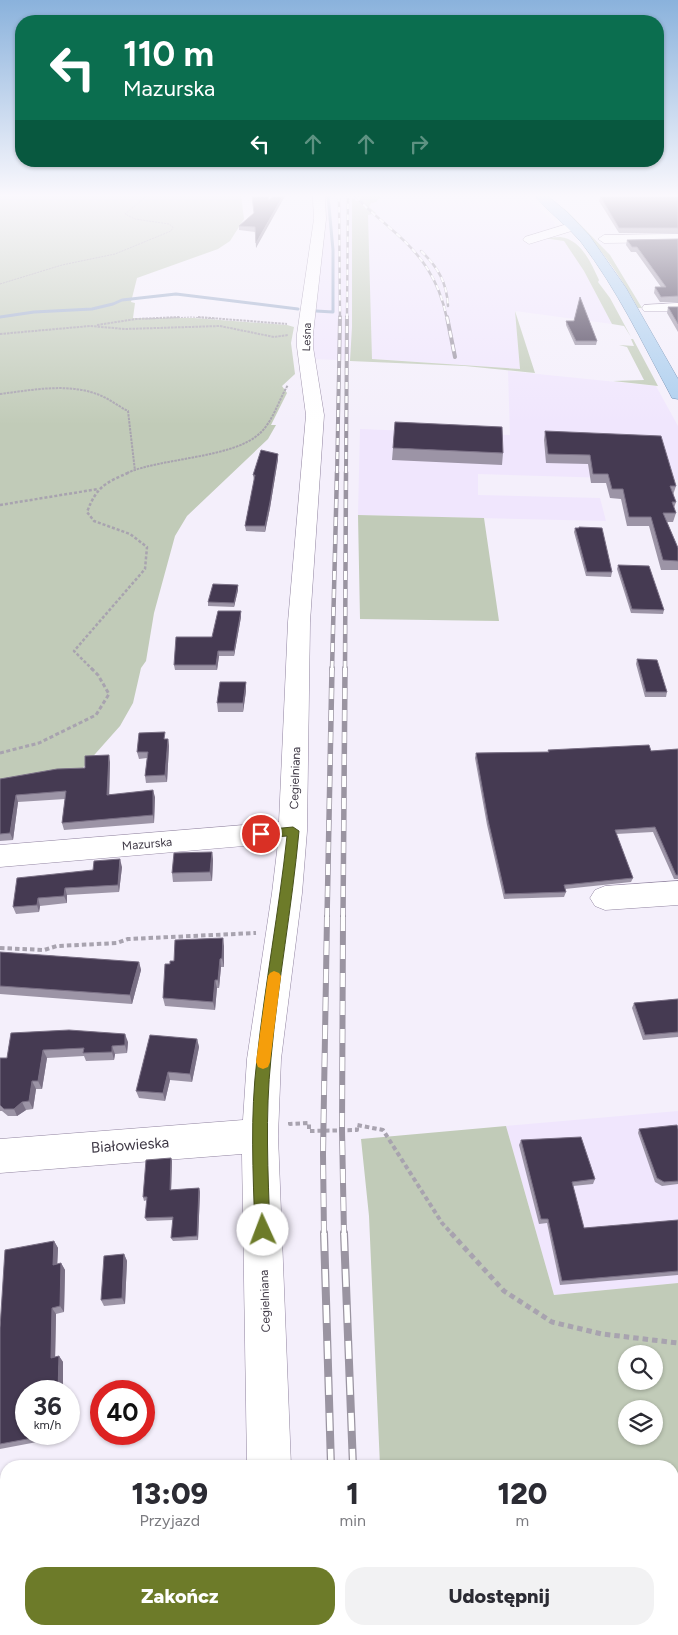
<!DOCTYPE html>
<html lang="pl">
<head>
<meta charset="utf-8">
<style>
  body { margin:0; font-family:Figtree,sans-serif; background:#f2f2f3; color:#2b2b33; height:100vh; display:flex; flex-direction:column; font-size:19px; white-space:nowrap }
  * { box-sizing:border-box; margin:0 }
  p { font-size:16px; color:#7c7c81 }
  .icon { flex:none; width:28px; height:28px; fill:none; stroke:currentColor; stroke-width:2; stroke-linecap:round; stroke-linejoin:round }
  .map { position:relative; flex:1; overflow:hidden }
  .drawer { position:absolute; left:0px; top:1460px; width:679px; height:175px; display:flex; flex-direction:column; background:#fff; border-radius:20px 20px 0 0; box-shadow:0 1px 4px #0004 }
  .drawer>* { flex:none }
  .banner { position:absolute; left:15px; top:15px; width:649px; height:152px; border-radius:20px; box-shadow:0 1px 4px #0004; background:#0b6e4f; color:#fff; overflow:hidden }
  .tools { position:absolute; left:618px; top:1345px; display:grid; gap:10px }
  .tools a { display:grid; place-items:center; width:45px; height:45px; border-radius:50%; background:#fff; box-shadow:0 1px 4px #0004; font-size:25px }
  .speed { position:absolute; left:15px; top:1380px; display:flex; gap:10px; font-size:25px; font-weight:700; text-align:center }
  .speed>* { display:grid; place-content:center; width:65px; height:65px; border-radius:50%; background:#fff; box-shadow:0 1px 4px #0004; line-height:1 }
  .speed small { font-size:12px; font-weight:400 }
  .speed .limit { border:8px solid #d22; background:#fff; color:#111 }
  .pin { position:absolute; display:grid; place-items:center; width:42px; height:42px; color:#fff; margin:-21px; border:2px solid #fff; border-radius:50%; box-shadow:0 1px 5px #0007 }
  .me { position:absolute; width:55px; margin:-28px; rotate:358deg; stroke-linejoin:round; filter:drop-shadow(0 0 4px #0008) }
  .turn { display:flex; align-items:center; gap:18px; height:105px; padding:0 25px; font-size:22px }
  .turn .icon { width:65px; height:65px; stroke-width:2.5 }
  .turn b { display:block; font-size:35px; line-height:42px }
  .lanes { display:flex; align-items:center; height:48px; padding:0 25px; background:#0003; justify-content:center; gap:25px; direction:ltr }
  .lanes .off { opacity:.35 }
  .eta { display:flex; justify-content:space-evenly; align-items:center; height:85px; text-align:center }
  .eta b { font-size:30px; font-weight:800; line-height:35px }
  .cta { display:flex; gap:10px; margin-top:auto; padding:10px 25px }
  .cta a { flex:1; height:58px; border-radius:20px; background:#6d7b29; color:#fff; font-size:20px; font-weight:800; line-height:58px; text-align:center }
  .cta a+a { background:#f2f2f3; color:#2b2b33 }
  .map>svg:first-child { display:block }
  .built { fill:#f0e6fd }
  .green { fill:#c1cbb8; fill-rule:evenodd }
  .lines { fill:none; stroke-linecap:round; stroke-linejoin:round }
  .stream { stroke:#9eaecb; stroke-width:3 }
  .minor-casing { stroke:#9184a0; stroke-width:1 }
  .major-casing { stroke:#6284ab; stroke-width:1 }
  .path-far5 { stroke:#a8a3af; stroke-width:1; stroke-dasharray:2 1; stroke-linecap:butt }
  .path-far4 { stroke:#a8a3af; stroke-width:2; stroke-dasharray:2.5 1; stroke-linecap:butt }
  .path-far3 { stroke:#a8a3af; stroke-width:2.5; stroke-dasharray:3 2; stroke-linecap:butt }
  .path-far2 { stroke:#a8a3af; stroke-width:3; stroke-dasharray:4 2.5; stroke-linecap:butt }
  .path-far1 { stroke:#a8a3af; stroke-width:4; stroke-dasharray:4.5 3; stroke-linecap:butt }
  .path { stroke:#a8a3af; stroke-width:5; stroke-dasharray:5.5 4; stroke-linecap:butt }
  .minor { fill:#fff; fill-rule:evenodd }
  .major { fill:#acceee; fill-rule:evenodd }
  .rail-far5-casing { stroke:#9a94a1; stroke-width:2.5 }
  .rail-far4-casing { stroke:#9a94a1; stroke-width:4 }
  .rail-far3-casing { stroke:#9a94a1; stroke-width:4.5 }
  .rail-far2-casing { stroke:#9a94a1; stroke-width:5.5 }
  .rail-far1-casing { stroke:#9a94a1; stroke-width:6 }
  .rail-casing { stroke:#9a94a1; stroke-width:8 }
  .rail-far5 { stroke:#fff; stroke-width:2; stroke-dasharray:5.5; stroke-linecap:butt }
  .rail-far4 { stroke:#fff; stroke-width:2.5; stroke-dasharray:7; stroke-linecap:butt }
  .rail-far3 { stroke:#fff; stroke-width:3; stroke-dasharray:9; stroke-linecap:butt }
  .rail-far2 { stroke:#fff; stroke-width:4; stroke-dasharray:11; stroke-linecap:butt }
  .rail-far1 { stroke:#fff; stroke-width:4.5; stroke-dasharray:14; stroke-linecap:butt }
  .rail { stroke:#fff; stroke-width:5.5; stroke-dasharray:18; stroke-linecap:butt }
  .wall { fill:#9c94a6 }
  .shaded-wall { fill:#7a7085 }
  .building { fill:#453a52; stroke:#7a7085 }
  .route { fill:#6d7b29; stroke:#47501b }
  .slow { fill:#f59e0b }
  .labels { text-anchor:middle; dominant-baseline:central; stroke-width:5; stroke-linejoin:round; paint-order:stroke }
  .far-street-label { font-size:11px; fill:#3e3845; stroke:#fff }
  .street-label { font-size:12px; fill:#3e3845; stroke:#fff }
  .near-street-label { font-size:15px; fill:#3e3845; stroke:#fff }
</style>
</head>
<body>
<div class="map">
<svg width="678" height="1635" viewBox="0 0 678 1635">
  <rect width="100%" height="100%" fill="#f4effb"/>
  <path class="built" d="M325,196h199l30,26 1,5 -9,12 18,2 20,30 28,53 -97,-13 5,58 -147,-10 -11,2 -49,-2 -1,-29z
    M508,371l148,15 22,40v54l-200,-6v21l122,3 6,23 -248,-6 2,-86 150,6z
    M678,1111v172l-124,12 -48,-169z"/>
  <path class="green" d="M0,196h241l3,23 -14,22 -12,8 -81,29 -6,24 4,1 -2,15h61l93,7 7,2 -3,16 4,31 -13,12 5,7 -16,32h5l-8,14 -81,77 -12,20 -21,77 -8,48 -5,7 -8,35 -13,23 -40,45 -80,14z
    M352,196l4,5h5l-1,-5h21l-5,6 -5,1 -2,4 7,6 -8,2 4,144 148,10 -5,-58 20,62 -70,-7 -115,-5 2,-34z
    M547,196l21,16 42,43 32,53h-4c-25,-45 -51,-78 -91,-112z
    M560,237c21,2 31,26 39,43l-1,2 12,16 21,39 -7,-11 -12,-2 -28,-53 -20,-30 -21,-3z
    M631,339h2l25,47 -45,-5 31,-1 -17,-33 -8,-2 15,1z
    M358,515l126,3 15,103 -139,-2z
    M506,1126l48,169 124,-12v199h-5l-1,-16h-292l-11,-250 -8,-77zM626,1354h28v27h-28zM626,1409h28v27h-28z
    M388,1629h191l1,6h-192z"/>
  <g class="lines">
    <path class="stream" d="M316,311l17,1v-62l-5,-54
      M0,317l34,-5 58,-3 21,-5 9,-4 54,-6 122,15"/>
    <defs>
      <path id="minor" d="M313,196h12l1,23 -13,115v13l11,68 -14,207 -3,209 -5,62 -21,166 -3,77 13,330h-44l-5,-312 -242,19v-34l243,-19 4,-61 25,-166 6,-50 -278,24v-22l279,-23 9,-200 18,-207 -9,-68v-13l17,-115z
        M601,196h47c-6,5 -41,5 -47,0z
        M574,222l6,4 -2,3 -49,15 -6,-4 2,-3z
        M678,234v8l-74,1 -6,-4 6,-4z
        M678,303v8h-34l-2,-3 2,-3z
        M678,881v24l-73,5 -10,-4 -5,-8 5,-8 10,-4z
        M250,1629h48v6h-48z"/>
      <path id="major" d="M535,196h13l20,17 21,22 37,53 52,91v20l-6,-1 -2,-4c-28,-52 -53,-105 -89,-152 -14,-17 -32,-29 -46,-46z"/>
    </defs>
    <use href="#minor" class="minor-casing"/>
    <use href="#major" class="major-casing"/>
    <path class="path-far5" d="M0,284l62,-19 53,-11 56,-23 2,-4 -4,-3 -34,-5 -10,-5 22,-18
      M145,319l47,-2 23,2"/>
    <path class="path-far4" d="M198,317l89,7
      M97,325l39,-6 44,-2
      M0,334l90,-8 35,3 95,-3 54,11 14,-2
      M0,394c32,-4 66,-11 97,0 11,4 21,12 31,17l7,60
      M127,473c34,-15 106,-15 132,-39 14,-12 19,-33 29,-49"/>
    <path class="path-far3" d="M0,505l98,-16
      M93,670l-19,-19 71,-82 2,-22 -17,-13 -36,-13 -7,-9c10,-26 18,-29 43,-40"/>
    <path class="path-far2" d="M0,753l39,-10 57,-28 13,-21 -11,-19 -7,-7"/>
    <path class="path-far1" d="M0,948l44,2 13,-4 60,-3 11,-4 128,-6
      M290,1122v2l19,-1v8l48,-1v-5l26,5 59,93 11,12"/>
    <path class="path" d="M451,1233l53,58 48,31 50,12 76,9"/>
    <use href="#minor" class="minor"/>
    <use href="#major" class="major"/>
    <defs>
      <path id="rail-far5" d="M339,196l1,123
        M356,196c10,13 22,21 34,32 31,26 49,51 57,91
        M421,251c17,16 26,32 27,55
        M347,319l1,-123"/>
      <path id="rail-far4" d="M447,317l8,40
        M337,473l3,-156
        M346,473l1,-156"/>
      <path id="rail-far3" d="M332,670l5,-198
        M345,670l1,-198"/>
      <path id="rail-far2" d="M327,919l5,-251
        M343,919l2,-251"/>
      <path id="rail-far1" d="M343,917l-1,213 2,105
        M324,1235l-1,-81 4,-237"/>
      <path id="rail" d="M324,1233l7,233
        M344,1233l9,233
        M339,1629v6
        M364,1629v6"/>
    </defs>
    <use href="#rail-far5" class="rail-far5-casing"/>
    <use href="#rail-far4" class="rail-far4-casing"/>
    <use href="#rail-far3" class="rail-far3-casing"/>
    <use href="#rail-far2" class="rail-far2-casing"/>
    <use href="#rail-far1" class="rail-far1-casing"/>
    <use href="#rail" class="rail-casing"/>
    <use href="#rail-far5" class="rail-far5"/>
    <use href="#rail-far4" class="rail-far4"/>
    <use href="#rail-far3" class="rail-far3"/>
    <use href="#rail-far2" class="rail-far2"/>
    <use href="#rail-far1" class="rail-far1"/>
    <use href="#rail" class="rail"/>
  </g>
  <path class="wall" d="M268,196l-12,52 -1,-16 -16,-2v-4l15,-13z
    M600,196h78v37h-59l-20,-32z
    M678,239v63h-18l-6,-9 1,-6h6l-25,-35h-5l-5,-7 1,-5z
    M668,307h10v25l-11,-19z
    M566,321l31,20 -1,4h-21l-9,-20z
    M545,431l131,55 -3,9 3,7 -2,6 2,5 -3,9h-6l11,26v22h-17l-12,-44h-22l-6,-27 -11,-1 -4,-15h-15l-3,-19 -42,-1 -2,-23z
    M393,448l110,5 -1,12 -110,-5z
    M278,459l-8,49 -5,24 -19,-1 -1,-5 9,-46 -1,-5z
    M579,527l33,45 -1,5 -25,-1 -12,-44 1,-4h4z
    M618,565l46,45 -1,4 -32,-1 -14,-44z
    M238,585v5l-4,17 -26,-1v-4z
    M241,617l-7,39h-15l-2,14h-42l-1,-5z
    M637,659l30,33 -1,5h-21l-9,-33z
    M246,682v9l-3,21h-25l-1,-9z
    M166,739h2l1,7 -2,36 -21,1 -1,-7 2,-18 -8,1 -2,-7z
    M678,749v130h-4l-21,-47 -37,2 17,44 -2,4 -66,7 1,3 -2,5 -60,2 -17,-74 -12,-67 1,-5 72,-1v-2l103,1z
    M110,762l-1,32 46,3 -1,26 -90,7 -2,-7 3,-24 -47,3 -5,38 -13,1v-62l85,-11z
    M212,852l1,8 -1,21 -39,1 -1,-9z
    M122,867l-3,25 -52,3v8l-27,3 -1,6 -23,2 -3,-7z
    M224,946v21h-3l-2,21h-2l-2,22 -50,-4 -2,-8 7,-34 4,-3z
    M0,952l139,10 2,8 -9,34 -132,-10z
    M678,999v38l-35,3 -11,-32 2,-5z
    M11,1033l117,9 -1,11 -12,1 -1,6 -28,1 -2,-5 -37,2 -5,31h-6l-3,20 -7,1 -9,6h-9l-6,-5h-2v-53h7z
    M197,1039l2,8 -7,35 -22,-2 -5,21 -26,-3 -3,-7z
    M639,1129h39v55l-16,2 -7,-4 -17,-49z
    M521,1140l74,39 -2,5 -20,2 11,42 94,-8v55l-118,10 -13,-62 -8,1 -20,-79z
    M171,1158l1,3 -1,29 28,-2 1,4 -2,48 -25,1 -2,-3 2,-18 -26,1 -2,-3 2,-18 -3,1 -1,-4z
    M54,1241l4,7 -1,16 4,-1 4,7 -1,42 -8,2 -1,43 4,-1 4,6 -37,29 27,43v5l-53,10v-121z
    M124,1254l3,7 -2,43 -21,2 -3,-6z"/>
  <path class="shaded-wall" d="M283,196h2l-29,52v-5z
    M278,454v5l-8,49 -5,24v-6z
    M238,585v5l-4,17v-4z
    M241,611v6l-7,39v-5z
    M218,651l1,5 -2,14 -1,-5z
    M246,682v9l-3,21v-9z
    M168,739l1,7 -2,36 -2,-7z
    M109,755l1,7 -1,40 -2,-7z
    M153,790l2,7 -1,26 -1,-8z
    M16,795l2,7 -5,38 -3,-7z
    M212,852l1,8 -1,21 -2,-9z
    M120,859l2,8 -3,25 -1,-7z
    M65,888l2,7v8l-3,-7z
    M38,898l2,8 -1,6 -2,-7z
    M223,938l1,8v21l-2,-9z
    M220,959l1,8 -2,21 -1,-8z
    M139,962l2,8 -9,34 -2,-9z
    M215,980l2,8 -2,22 -2,-8z
    M125,1034l3,8 -1,11 -2,-8z
    M197,1039l2,8 -7,35 -2,-8z
    M112,1046l3,8 -1,6 -2,-8z
    M43,1050l4,8 -5,31 -4,-8z
    M168,1072l2,8 -5,21 -2,-8z
    M32,1081l4,8 -3,20 -4,-8z
    M22,1102l4,8 -9,6 -3,-7z
    M171,1158l1,3 -1,32 -1,-3z
    M199,1188l1,4 -2,48 -1,-4z
    M54,1241l4,7 -1,23 -4,-6z
    M124,1254l3,7 -2,43 -3,-6z
    M61,1263l4,7 -1,42 -4,-6z
    M52,1308l4,6 -1,49 -4,-5z
    M59,1356l4,6v29h-5z
    M49,1434h4v5l-4,-4z"/>
  <path class="building" d="M252,196h16l1,4 4,-4h10l-27,47 -1,-16 -16,-1 15,-13z
    M600,196h78v32h-59z
    M678,239v57l-17,1 -6,-10h11l-29,-40h-5l-5,-7z
    M580,297l17,44h-21l-10,-20h8z
    M668,307h10v17z
    M395,422l107,5 1,26 -110,-5z
    M545,431l116,5 15,50h-6l6,16h-4l4,11h-13l15,35v13l-15,-1 -12,-43h-22l-6,-28h-11l-4,-15h-15l-3,-19 -42,-1z
    M261,450l17,4 -8,48 -5,24h-20l10,-51h-2z
    M579,527l23,1 10,44h-25l-12,-44h4z
    M618,565l31,1 15,44 -32,-1z
    M213,584l25,1 -4,18 -26,-1z
    M218,611h23l-7,40h-16l-2,14h-42l2,-28h36z
    M637,659l20,1 10,32h-21z
    M220,682h26l-3,21h-26z
    M165,732l-1,7h4l-3,36 -20,1 3,-24h-11l2,-19z
    M649,745l2,6 27,-2v126h-2l-21,-48 -40,3 18,48 -69,7 2,7 -61,2 -17,-74 -12,-67 73,-1 -1,-2z
    M109,755l-2,40 46,-5v25l-91,8 4,-32 -50,4 -6,38 -10,1v-55l57,-10 28,-1v-12z
    M212,852l-2,20 -38,1 2,-20z
    M120,859l-2,26 -53,3 -1,8 -26,2 -1,7 -24,2 4,-29 76,-8 1,-9z
    M223,938l-1,20 -2,1 -2,21h-3l-2,22 -50,-4 2,-34h5v-3h4l1,-21z
    M0,952l139,10 -9,33 -130,-9z
    M678,999v33l-33,3 -11,-32z
    M69,1030l56,4v11l-13,1v6l-29,1 1,-5 -41,2 -5,31h-6l-3,20 -7,1 -8,7h-10l-4,-4v-47h7l4,-25z
    M150,1035l47,4 -7,35 -22,-2 -5,21 -27,-2z
    M677,1125l1,4v52l-14,1 -7,-4 -18,-49z
    M581,1137l14,42 -23,3 12,46 94,-8v51l-116,10 -14,-62h-7l-20,-79z
    M171,1158l-1,32 29,-2 -2,48 -26,2 2,-21 -28,1 2,-21h-4l3,-37z
    M54,1241l-1,24 8,-2 -1,43 -8,2 -1,50 8,-2 -1,35h-32v43h23v1l-49,9v-116l5,-78z
    M124,1254l-2,44 -21,2 3,-44z"/>
  <linearGradient id="sky" x2="0" y2="1"><stop stop-color="#8ab2dc"/><stop offset="0.46" stop-color="#faf8fd"/><stop offset="1" stop-color="#faf8fd" stop-opacity="0"/></linearGradient>
  <rect width="678" height="425" fill="url(#sky)"/>
  <path class="route" d="M293,827l6,4c-7,76 -21,151 -28,227 -6,57 -3,115 -1,172l-2,5 -5,2 -6,-2 -2,-5c-2,-57 -5,-115 2,-171 8,-75 22,-148 30,-223l-26,2 -6,-4 6,-4z"/>
  <path class="slow" d="M274,971l5,2 2,3 -11,86 -2,5 -5,2 -5,-2 -2,-5 12,-86 2,-3z"/>
  <g class="labels">
    <g class="far-street-label">
      <text transform="translate(307 337) rotate(-88)">Leśna</text>
    </g>
    <g class="street-label">
      <text transform="translate(295 778) rotate(-88)">Cegielniana</text>
      <text transform="translate(147 844) rotate(-5)">Mazurska</text>
      <text transform="translate(265 1301) rotate(-92)">Cegielniana</text>
    </g>
    <g class="near-street-label">
      <text transform="translate(130 1145) rotate(-4)">Białowieska</text>
    </g>
  </g>
</svg>
<div class="tools">
<a><svg class="icon" aria-label="search" viewBox="0 0 24 24"><circle cx="10" cy="10" r="6"/><path d="M15 15l6 6"/></svg></a>
<a><svg class="icon" aria-label="layers" viewBox="0 0 24 24"><path d="M12 4l9 5-9 5-9-5zM3 14l9 5 9-5"/></svg></a>
</div>
<div class="speed"><div>36<small>km/h</small></div><div class="limit">40</div></div>
<div class="pin" style="left:261px;top:834px;background:#d93025"><svg class="icon" aria-label="arrive" viewBox="0 0 24 24"><path d="M6 21V4h12l-3 4 3 4H6"/></svg></div>
<svg class="me" style="left:263px;top:1230px" viewBox="-20 -20 40 40"><circle r="19" fill="#fff"/><path d="M0-13L10 11 0 6-10 11z" fill="#6d7b29"/></svg>
<div class="banner">
<div class="turn"><svg class="icon" aria-label="left" viewBox="0 0 24 24"><path d="M17 20v-9H6M10 6l-5 5 5 5"/></svg><div><b>110 m</b>Mazurska</div></div>
<div class="lanes"><svg class="icon" aria-label="left" viewBox="0 0 24 24"><path d="M17 20v-9H6M10 6l-5 5 5 5"/></svg><svg class="icon off" aria-label="ahead" viewBox="0 0 24 24"><path d="M12 20V5M6 11l6-6 6 6"/></svg><svg class="icon off" aria-label="ahead" viewBox="0 0 24 24"><path d="M12 20V5M6 11l6-6 6 6"/></svg><svg class="icon off" aria-label="right" viewBox="0 0 24 24"><path d="M7 20v-9h11M14 6l5 5-5 5"/></svg></div>
</div>
<section class="drawer">
<div class="eta">
<div><b>13:09</b><p>Przyjazd</p></div>
<div><b>1</b><p>min</p></div>
<div><b>120</b><p>m</p></div>
</div>
<div class="cta"><a>Zakończ</a><a>Udostępnij</a></div>
</section>
</div>
</body>
</html>
